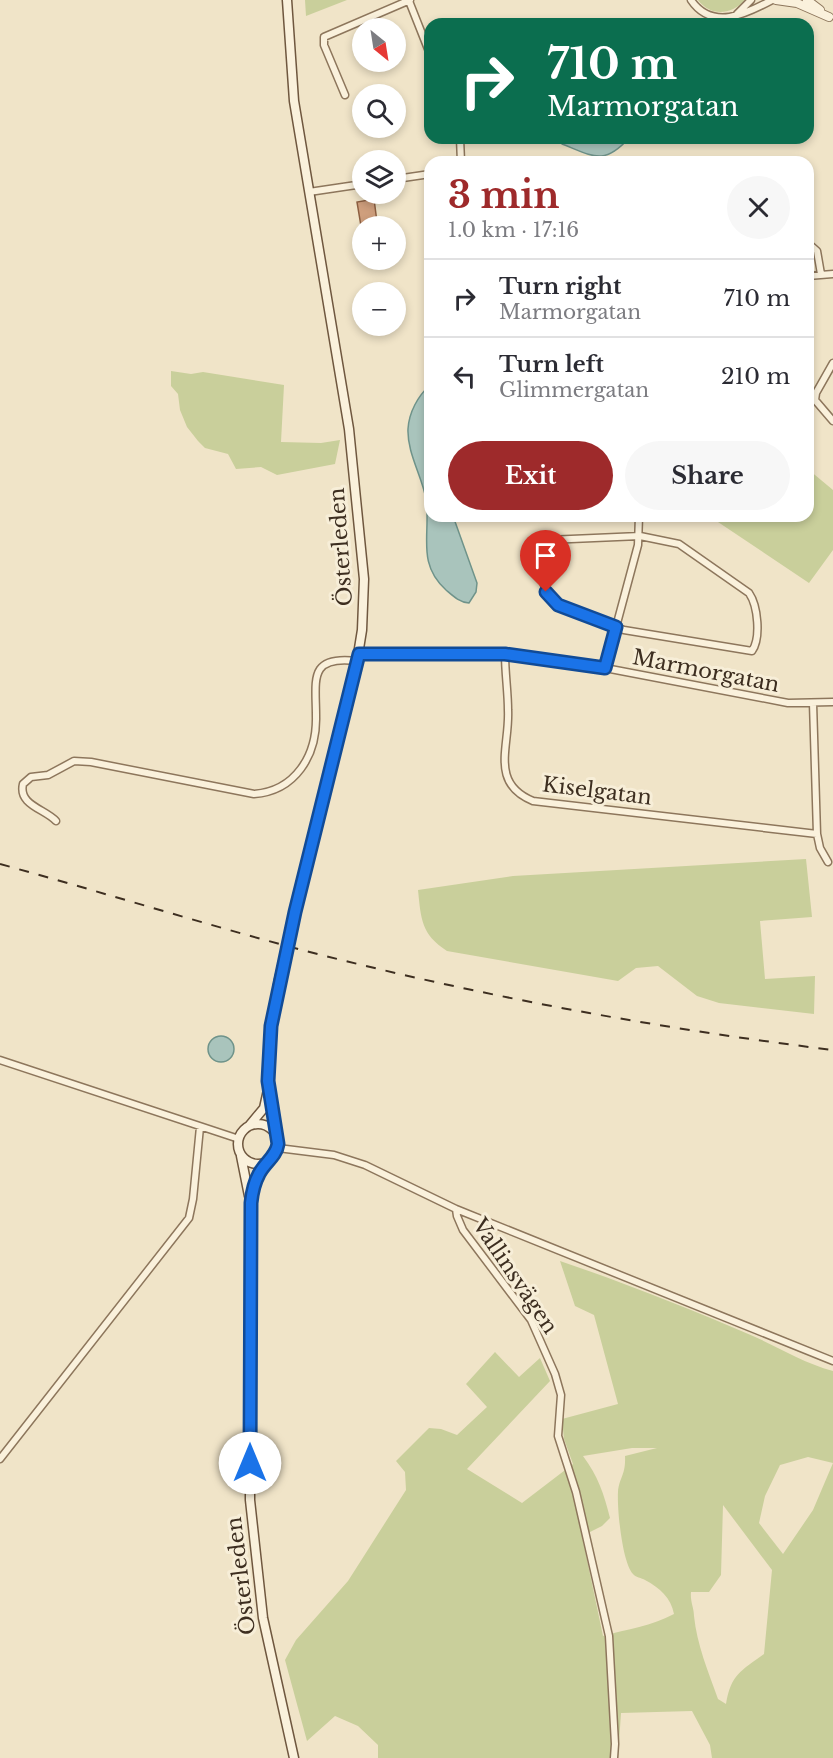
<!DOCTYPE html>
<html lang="en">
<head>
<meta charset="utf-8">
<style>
  body { margin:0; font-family:"Libre Baskerville",serif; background:#f7f7f7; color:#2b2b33; height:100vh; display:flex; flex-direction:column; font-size:22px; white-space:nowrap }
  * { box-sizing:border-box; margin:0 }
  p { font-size:20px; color:#7c7c81 }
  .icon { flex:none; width:33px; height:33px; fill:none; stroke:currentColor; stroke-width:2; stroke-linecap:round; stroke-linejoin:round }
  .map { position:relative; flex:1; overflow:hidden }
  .panel { position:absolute; left:424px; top:156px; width:390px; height:366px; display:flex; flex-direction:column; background:#fff; border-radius:18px; box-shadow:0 3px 9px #0003 }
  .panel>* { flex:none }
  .guide { position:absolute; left:424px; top:18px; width:390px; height:126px; border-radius:18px; box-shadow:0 3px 9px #0003; background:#0b6e4f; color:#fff; overflow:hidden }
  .needle { width:39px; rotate:150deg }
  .tools { position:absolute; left:352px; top:18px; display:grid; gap:12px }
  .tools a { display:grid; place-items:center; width:54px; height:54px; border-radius:50%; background:#fff; box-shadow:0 3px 9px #0003; font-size:30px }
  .pin { position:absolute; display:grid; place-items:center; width:51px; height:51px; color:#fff; margin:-62px -26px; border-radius:50% 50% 50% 0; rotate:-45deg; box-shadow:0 0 6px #0007 }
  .pin .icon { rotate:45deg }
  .me { position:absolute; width:66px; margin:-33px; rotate:0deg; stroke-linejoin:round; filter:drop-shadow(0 0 4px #0008) }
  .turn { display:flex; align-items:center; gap:21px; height:126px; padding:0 24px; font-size:27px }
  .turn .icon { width:78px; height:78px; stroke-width:2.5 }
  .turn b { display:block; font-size:42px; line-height:51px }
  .round { display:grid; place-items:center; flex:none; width:63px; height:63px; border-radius:32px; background:#f7f7f7 }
  .summary { display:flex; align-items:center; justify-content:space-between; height:102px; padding:0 24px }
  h1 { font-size:36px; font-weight:700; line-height:45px; color:#9e2a2b }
  .primary-button { display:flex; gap:12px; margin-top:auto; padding:12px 24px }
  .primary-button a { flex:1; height:69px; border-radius:36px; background:#9e2a2b; color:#fff; font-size:24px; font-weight:700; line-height:69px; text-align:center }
  .primary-button a+a { background:#f7f7f7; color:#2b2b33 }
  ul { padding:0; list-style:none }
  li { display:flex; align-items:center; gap:18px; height:78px; padding:0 24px; border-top:2px solid #e1e1e2 }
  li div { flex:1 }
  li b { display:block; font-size:22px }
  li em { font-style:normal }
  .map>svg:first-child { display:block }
  .green { fill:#c9cf9b; fill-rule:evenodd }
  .water { fill:#a9c4bc; stroke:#6f938a; stroke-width:1.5 }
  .building { fill:#cf9f7d; stroke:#8d5f41; stroke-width:1.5 }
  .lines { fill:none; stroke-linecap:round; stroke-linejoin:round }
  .minor-casing { stroke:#8d765c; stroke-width:9 }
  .tertiary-casing { stroke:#8d765c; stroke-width:10 }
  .secondary-casing { stroke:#6f573f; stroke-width:11 }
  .minor { stroke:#faf1dc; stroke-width:6 }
  .tertiary { stroke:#faf1dc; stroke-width:8 }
  .secondary { stroke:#faf1dc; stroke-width:8 }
  .rail { stroke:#3d2e20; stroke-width:2; stroke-dasharray:10 10; stroke-linecap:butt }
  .route-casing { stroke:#114b97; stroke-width:15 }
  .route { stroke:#1a73e8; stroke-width:10 }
  .labels { text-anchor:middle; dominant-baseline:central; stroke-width:6; stroke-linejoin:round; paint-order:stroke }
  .street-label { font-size:21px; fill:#3d2e20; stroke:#f7eed8 }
</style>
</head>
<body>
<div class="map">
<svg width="833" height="1758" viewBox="0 0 833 1758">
  <rect width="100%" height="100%" fill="#f0e4c8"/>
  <path class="green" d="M305,0h42l-41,16z
    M698,0h47c-14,15 -34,17 -47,0z
    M171,371l20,3 12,-2 81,13 -3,57 40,1 19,-3 -5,24 -58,11 -16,-8 -25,2 -8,-15 -23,-6 -7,-7 -11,-14 -7,-17 -2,-16 -7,-8z
    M809,470l24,20v60l-24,33 -100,-67h99z
    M806,859l6,58 -52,4 5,58 50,-3 -1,38 -95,-11 -22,-7 -39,-30 -22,2 -18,13 -171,-30c-26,-17 -26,-32 -29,-61l95,-14z
    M560,1261c65,22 130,48 193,75 27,12 51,27 80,35v387h-121l-2,-13 -18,-34 -71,2 -3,45h-240v-13l-20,-19 -23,-10 -28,25 -22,-81 11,-20 52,-59 58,-91 -1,-18 -9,-11 33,-33 12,1 16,6 30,-28 -21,-23 29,-32 24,25 21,-19 10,23 -83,88 55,34 51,-39 -9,-25 -2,-20 56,-15 -24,-89 -19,-9zM632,1448h25l-32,8c1,19 -6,22 -7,36 -1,16 4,70 15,82 2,3 9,4 12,6 15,8 26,18 29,34 -22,12 -47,15 -71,22l-21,-100 20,-10 8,-8c-6,-24 -12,-42 -27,-62zM808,1457l25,6 -20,47 -30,44 -24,-31 6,-27 15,-31zM723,1505l49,65 -8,84c-23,17 -33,20 -38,50l-8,-5c-10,-28 -21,-54 -24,-83 0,-8 -4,-15 -3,-24h18l12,-17z"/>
  <path class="water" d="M560,138h69c-25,28 -36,18 -67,6z
    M430,385v131h23l24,67 -1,9 -7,11c-10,-1 -16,-7 -23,-13 -30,-27 -15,-56 -20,-91 -4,-23 -19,-46 -18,-70 1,-17 10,-33 22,-44z
    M208 1049a13 13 0 1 1 26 0a13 13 0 1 1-26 0Z"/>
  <path class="building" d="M374,199l3,23 -9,2v2h-7l-4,-24z"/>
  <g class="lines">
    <defs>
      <path id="minor" d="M691,0c21,31 55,14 81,0
        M409,1l21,53
        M737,14l14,-14
        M345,95l-21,-50v-8l86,-37
        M460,138l1,24
        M396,179l34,-5
        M309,192l54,-8
        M808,243l9,8 4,23
        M808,276l25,-2
        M833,363l-17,30 -1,7 18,21
        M640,536l39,8 70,49c9,13 12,45 3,58l-128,-21 -43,-16 -30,-14c-9,-16 -20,-49 -3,-60z
        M359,654h146l74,9 209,40 45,-1
        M505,654c0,19 3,38 3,56 2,36 -19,73 25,91l284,33
        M605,668l33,-123 1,-29
        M813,703l4,131 3,14 8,14
        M56,821c-11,-12 -38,-16 -33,-37l8,-7 17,-2 26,-14 17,1 163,32c41,-3 63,-38 62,-78 0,-36 -8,-61 41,-55
        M0,1060l239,79
        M278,1148l56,7 31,10 91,44 377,152
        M456,1209l1,7 6,14 68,90 24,54 6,21 -3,41 18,56 33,144 6,108 -1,14
        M0,1459l189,-241 4,-19 7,-72"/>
      <path id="tertiary" d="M776,0l21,3 32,14
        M807,0l13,10"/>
      <path id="secondary" d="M238 1144a20 20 0 1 1 40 0a20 20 0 1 1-40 0Z
        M249,1126l15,-18 4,-18
        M276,1134l-7,-53 2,-55 8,-46 38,-160 40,-159 5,-31 2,-51 -15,-150 -55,-328 -7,-101
        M241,1156l8,40
        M269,1160c-10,14 -16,26 -18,43l-1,297 13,118 31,140"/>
    </defs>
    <use href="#minor" class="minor-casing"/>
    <use href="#tertiary" class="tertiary-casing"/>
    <use href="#secondary" class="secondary-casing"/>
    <use href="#minor" class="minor"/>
    <use href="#tertiary" class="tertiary"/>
    <use href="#secondary" class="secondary"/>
    <path class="rail" d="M0,864c102,28 203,60 306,87 174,45 349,77 527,99"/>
  </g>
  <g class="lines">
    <defs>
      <path id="route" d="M250,1463l1,-260c1,-10 3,-20 8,-29 6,-12 17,-17 19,-30l-10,-63 3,-55 24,-114 64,-258h146l100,14 11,-41 -58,-22 -12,-13"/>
    </defs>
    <use href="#route" class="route-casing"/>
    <use href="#route" class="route"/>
  </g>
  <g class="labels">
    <g class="street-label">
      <text transform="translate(341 547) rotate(-94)">Österleden</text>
      <text transform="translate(706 671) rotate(11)">Marmorgatan</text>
      <text transform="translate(597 791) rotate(7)">Kiselgatan</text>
      <text transform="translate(515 1276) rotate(56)">Vallinsvägen</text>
      <text transform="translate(241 1576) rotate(-97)">Österleden</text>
    </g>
  </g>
</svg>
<div class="tools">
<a><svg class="needle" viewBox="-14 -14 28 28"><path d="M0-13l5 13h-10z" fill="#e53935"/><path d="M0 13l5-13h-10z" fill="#7c7c81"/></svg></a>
<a><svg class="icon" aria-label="search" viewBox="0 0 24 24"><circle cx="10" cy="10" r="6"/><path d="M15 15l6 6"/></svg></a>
<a><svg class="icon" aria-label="layers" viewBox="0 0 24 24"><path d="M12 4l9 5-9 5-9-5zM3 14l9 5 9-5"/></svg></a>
<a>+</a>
<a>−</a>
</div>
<div class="pin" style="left:546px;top:592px;background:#d93025"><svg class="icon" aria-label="arrive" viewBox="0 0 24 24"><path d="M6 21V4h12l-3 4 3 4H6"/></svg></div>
<svg class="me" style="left:250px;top:1463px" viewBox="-20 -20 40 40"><circle r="19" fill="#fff"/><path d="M0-13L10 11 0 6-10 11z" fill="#1a73e8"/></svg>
<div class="guide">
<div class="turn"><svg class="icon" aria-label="right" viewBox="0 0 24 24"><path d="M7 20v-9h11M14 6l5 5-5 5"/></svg><div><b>710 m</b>Marmorgatan</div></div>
</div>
<section class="panel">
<div class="summary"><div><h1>3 min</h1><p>1.0 km · 17:16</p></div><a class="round"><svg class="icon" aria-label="close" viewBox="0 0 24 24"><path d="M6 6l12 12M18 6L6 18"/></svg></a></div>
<ul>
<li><svg class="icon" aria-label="right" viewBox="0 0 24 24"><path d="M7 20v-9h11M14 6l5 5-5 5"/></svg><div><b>Turn right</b><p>Marmorgatan</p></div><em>710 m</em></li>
<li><svg class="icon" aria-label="left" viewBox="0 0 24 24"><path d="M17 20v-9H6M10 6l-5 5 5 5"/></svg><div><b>Turn left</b><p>Glimmergatan</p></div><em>210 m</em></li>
</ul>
<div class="primary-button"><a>Exit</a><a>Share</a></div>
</section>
</div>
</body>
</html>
